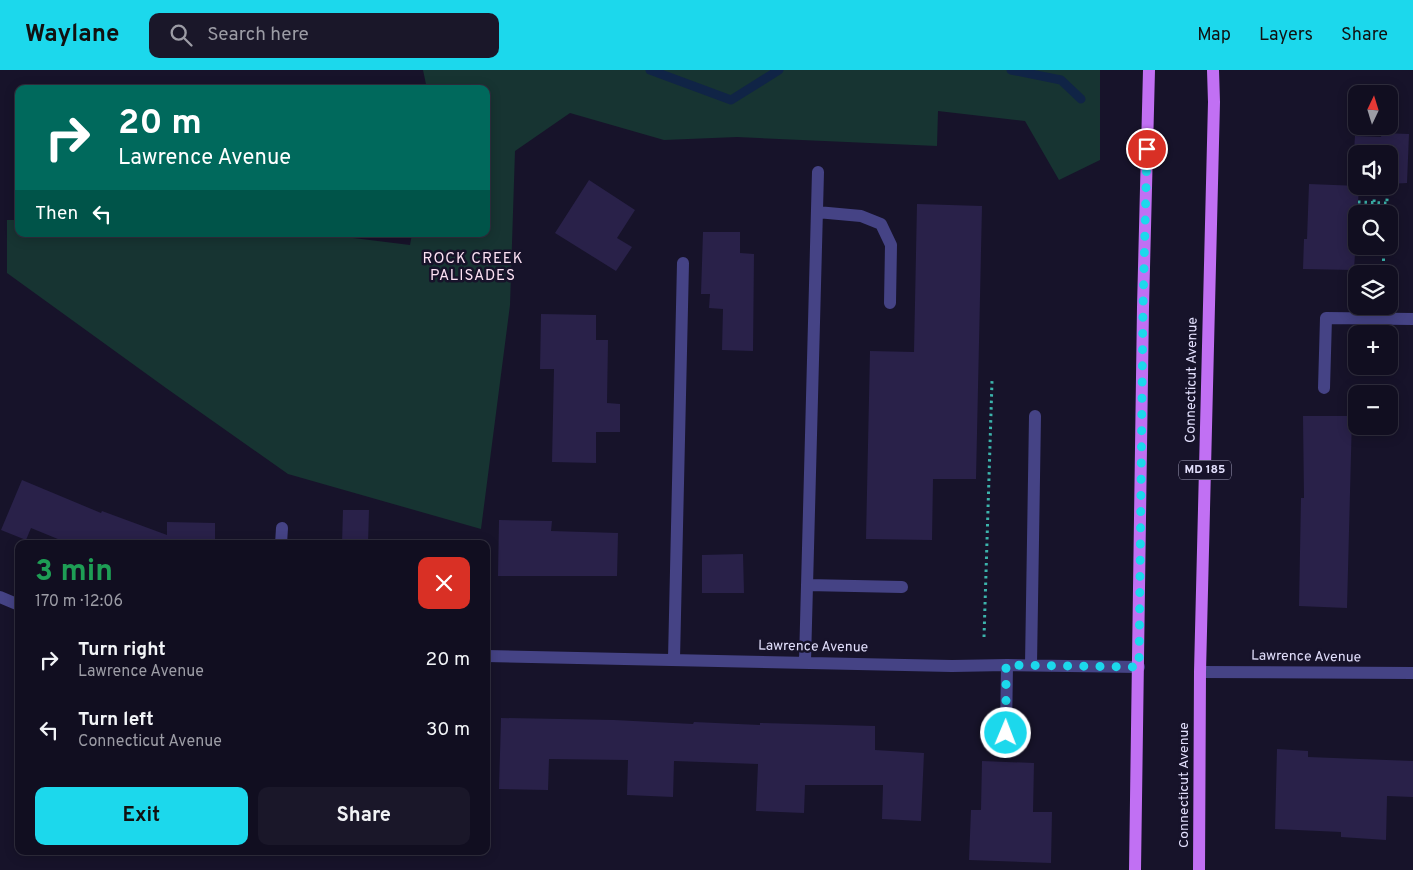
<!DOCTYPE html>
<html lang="en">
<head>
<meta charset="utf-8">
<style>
  body { margin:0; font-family:Overpass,sans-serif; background:#1a1729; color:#f1f3f6; height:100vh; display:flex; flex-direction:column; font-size:19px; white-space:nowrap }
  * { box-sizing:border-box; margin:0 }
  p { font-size:16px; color:#9c9ca5 }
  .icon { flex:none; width:28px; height:28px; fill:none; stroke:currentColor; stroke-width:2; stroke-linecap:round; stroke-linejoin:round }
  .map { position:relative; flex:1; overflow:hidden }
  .sheet { position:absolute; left:15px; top:470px; width:475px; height:315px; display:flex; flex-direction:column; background:#110e20; border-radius:10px; box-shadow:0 2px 12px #0003,0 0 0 1px #302e3e }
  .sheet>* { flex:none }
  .banner { position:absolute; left:15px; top:15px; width:475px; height:152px; border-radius:10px; box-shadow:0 2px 12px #0003,0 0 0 1px #302e3e; background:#00695c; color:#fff; overflow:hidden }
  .needle { width:32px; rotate:4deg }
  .fabs { position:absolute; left:1348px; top:15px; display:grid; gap:10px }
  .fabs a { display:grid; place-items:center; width:50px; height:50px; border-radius:10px; background:#110e20; box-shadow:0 2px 12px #0003,0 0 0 1px #302e3e; font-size:25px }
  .pin { position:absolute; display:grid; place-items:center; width:42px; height:42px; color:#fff; margin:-21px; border:2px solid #fff; border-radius:50%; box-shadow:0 1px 5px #0007 }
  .me { position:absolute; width:55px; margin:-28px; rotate:1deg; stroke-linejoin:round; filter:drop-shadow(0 0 4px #0008) }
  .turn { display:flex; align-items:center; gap:18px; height:105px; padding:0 20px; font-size:22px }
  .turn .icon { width:65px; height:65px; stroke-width:2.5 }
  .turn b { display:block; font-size:35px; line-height:42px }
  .then { display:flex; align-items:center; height:48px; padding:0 20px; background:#0003; gap:10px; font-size:19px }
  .round { display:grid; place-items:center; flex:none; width:52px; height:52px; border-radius:10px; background:#1a1729 }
  .headline { display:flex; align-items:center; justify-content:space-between; height:85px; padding:0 20px }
  h1 { font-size:30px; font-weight:700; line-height:38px; color:#1e9e55 }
  .primary-button { display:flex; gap:10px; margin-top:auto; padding:10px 20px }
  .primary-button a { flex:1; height:58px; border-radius:10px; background:#1cd8ec; color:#111; font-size:20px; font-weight:700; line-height:58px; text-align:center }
  .primary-button a+a { background:#1a1729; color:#f1f3f6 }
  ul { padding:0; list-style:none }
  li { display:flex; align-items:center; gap:15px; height:70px; padding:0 20px }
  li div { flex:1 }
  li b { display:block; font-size:19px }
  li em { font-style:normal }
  header { display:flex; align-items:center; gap:30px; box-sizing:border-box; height:70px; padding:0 25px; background:#1cd8ec; color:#111 }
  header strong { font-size:24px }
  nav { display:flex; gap:28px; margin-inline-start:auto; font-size:18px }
  .search { width:350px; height:45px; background:#1a1729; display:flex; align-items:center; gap:12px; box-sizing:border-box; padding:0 18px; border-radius:10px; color:#9c9ca5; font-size:19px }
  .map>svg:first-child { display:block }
  .green { fill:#173432 }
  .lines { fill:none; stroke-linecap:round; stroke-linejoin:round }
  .stream { stroke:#102446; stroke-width:9 }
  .building { fill:#292149 }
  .path { stroke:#3cb4ac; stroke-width:3; stroke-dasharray:2.5 4; stroke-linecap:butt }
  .minor { stroke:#454385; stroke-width:12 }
  .major { stroke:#c170f3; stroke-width:12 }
  .route { stroke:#1cd8ec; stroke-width:9; stroke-dasharray:0 16.2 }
  .labels { text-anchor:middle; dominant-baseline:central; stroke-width:5; stroke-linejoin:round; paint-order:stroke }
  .shield { fill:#17132a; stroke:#a5a2bd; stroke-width:1 }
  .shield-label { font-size:12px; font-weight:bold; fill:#e2dffc }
  .street-label { font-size:14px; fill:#e2dffc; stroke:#17132a }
  .neighbourhood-label { font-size:15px; letter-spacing:1px; fill:#fce1f3; stroke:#17132a }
</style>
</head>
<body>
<header>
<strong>Waylane</strong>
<div class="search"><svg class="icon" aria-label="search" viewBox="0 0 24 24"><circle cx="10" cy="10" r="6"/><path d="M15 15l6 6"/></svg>Search here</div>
<nav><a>Map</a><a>Layers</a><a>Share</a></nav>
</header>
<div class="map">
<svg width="1413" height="800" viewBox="0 0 1413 800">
  <rect width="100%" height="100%" fill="#17132a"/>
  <path class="green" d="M423,0h677v90l-41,20 -34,-59 -87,-10 -1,35 -200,-9 -73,3 -94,-27 -55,38 -5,154 -29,224 -193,-55 -122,-86 -159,-115v-53h12v14h302l89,11 2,-11h74v-145h-59z"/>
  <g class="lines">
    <path class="stream" d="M650,0l81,30 48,-30
      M1011,0l50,10 20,19"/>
  </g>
  <path class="building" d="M1382,63l27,1 -2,49 -18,1v-30h-33v29h-4l3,-47 26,1z
    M589,110l46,30 -18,28 15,9 -16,24 -61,-38z
    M1309,114l50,2 -5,84 -51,-1 1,-30h3z
    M917,134l65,2 -6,273h-43l-1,61 -66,-1 4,-188 44,1z
    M703,162h37v21l14,1 -1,97 -31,-1 1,-41 -14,-1 1,-14h-9z
    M541,244l55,1v25h12l-1,63 13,1v28h-24v31l-44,-1 2,-93h-14z
    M1303,346h49l-5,192 -48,-2 2,-108h3z
    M22,410l79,33 1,-2 65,24v-13l48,1v21h-145l-39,-16 -5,12 -25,-10z
    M343,440h26l-1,34h-26z
    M499,450l53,1 -1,10 67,2 -1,43h-119z
    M743,484l1,39h-42v-38z
    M501,648l113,2 79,4 1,-2 66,3v-2l115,3v24l49,3 -3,68 -39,-2 1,-34h-78l-1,28 -48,-2 2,-47 -84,-3 -1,36 -46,-2 1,-35 -79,-1 -1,31 -49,-1z
    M1277,679l31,2v6l105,4v36l-26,-1 -1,44 -45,-3v-5l-66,-3z
    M982,691l52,2 -1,49h19l-1,51 -82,-3 2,-50h10z"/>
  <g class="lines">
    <path class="path" d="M1358,132l29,1
      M1374,132l1,-15
      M1386,144l2,-28
      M1354,175h2
      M1383,204l1,-28
      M984,567l8,-256"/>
    <path class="minor" d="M817,142l44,4 20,8 10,21 -1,58
      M1324,318l2,-70 87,1
      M281,474l1,-16
      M807,515l95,2
      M0,527l19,8
      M486,586l466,10 55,-1 132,2
      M674,589l9,-396
      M805,591l13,-489
      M1031,595l4,-249
      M1200,602l213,1
      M1006,663l1,-68"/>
    <path class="major" d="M1135,800l8,-563 6,-237
      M1199,800l1,-198 14,-570 -1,-32"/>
  </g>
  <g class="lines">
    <path class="route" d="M1006,663v-68l133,2 4,-360 4,-158"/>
  </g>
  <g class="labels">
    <rect class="shield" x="1179" y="390.5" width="52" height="19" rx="4"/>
    <g class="shield-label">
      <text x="1205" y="400">MD 185</text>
    </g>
    <g class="street-label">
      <text transform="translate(1192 310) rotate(-89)">Connecticut Avenue</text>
      <text transform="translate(813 577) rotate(1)">Lawrence Avenue</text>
      <text transform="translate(1306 587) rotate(1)">Lawrence Avenue</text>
      <text transform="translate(1184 715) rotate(-90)">Connecticut Avenue</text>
    </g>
    <g class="neighbourhood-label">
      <text x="473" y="189">ROCK CREEK<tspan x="473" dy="17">PALISADES</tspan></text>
    </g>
  </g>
</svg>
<div class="fabs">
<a><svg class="needle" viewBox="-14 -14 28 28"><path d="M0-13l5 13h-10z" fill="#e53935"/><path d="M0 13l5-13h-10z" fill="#9c9ca5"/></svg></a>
<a><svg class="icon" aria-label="sound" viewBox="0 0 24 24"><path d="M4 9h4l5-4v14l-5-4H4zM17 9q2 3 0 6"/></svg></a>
<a><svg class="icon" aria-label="search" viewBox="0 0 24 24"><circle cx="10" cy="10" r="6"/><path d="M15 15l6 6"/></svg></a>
<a><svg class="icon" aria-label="layers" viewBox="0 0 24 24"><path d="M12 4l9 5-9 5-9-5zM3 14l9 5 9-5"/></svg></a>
<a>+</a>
<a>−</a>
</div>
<div class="pin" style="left:1147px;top:79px;background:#d93025"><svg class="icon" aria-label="arrive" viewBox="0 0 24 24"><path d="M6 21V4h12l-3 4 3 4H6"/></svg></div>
<svg class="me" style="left:1006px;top:663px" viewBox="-20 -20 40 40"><circle r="17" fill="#1cd8ec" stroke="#fff" stroke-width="3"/><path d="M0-11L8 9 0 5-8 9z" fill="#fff"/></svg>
<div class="banner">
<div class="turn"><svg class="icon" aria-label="right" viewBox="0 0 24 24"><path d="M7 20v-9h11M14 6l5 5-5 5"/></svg><div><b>20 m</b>Lawrence Avenue</div></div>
<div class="then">Then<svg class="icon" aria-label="left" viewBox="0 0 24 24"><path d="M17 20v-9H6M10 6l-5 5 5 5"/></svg></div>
</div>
<section class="sheet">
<div class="headline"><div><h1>3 min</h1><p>170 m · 12:06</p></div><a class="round" style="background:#d93025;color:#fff"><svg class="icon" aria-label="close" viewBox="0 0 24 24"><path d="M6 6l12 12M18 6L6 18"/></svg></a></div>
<ul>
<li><svg class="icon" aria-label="right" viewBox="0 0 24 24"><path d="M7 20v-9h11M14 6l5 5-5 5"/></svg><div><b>Turn right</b><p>Lawrence Avenue</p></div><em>20 m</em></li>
<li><svg class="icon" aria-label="left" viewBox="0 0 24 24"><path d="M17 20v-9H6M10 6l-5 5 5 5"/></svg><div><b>Turn left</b><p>Connecticut Avenue</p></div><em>30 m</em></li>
</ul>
<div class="primary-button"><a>Exit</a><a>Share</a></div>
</section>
</div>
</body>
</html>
